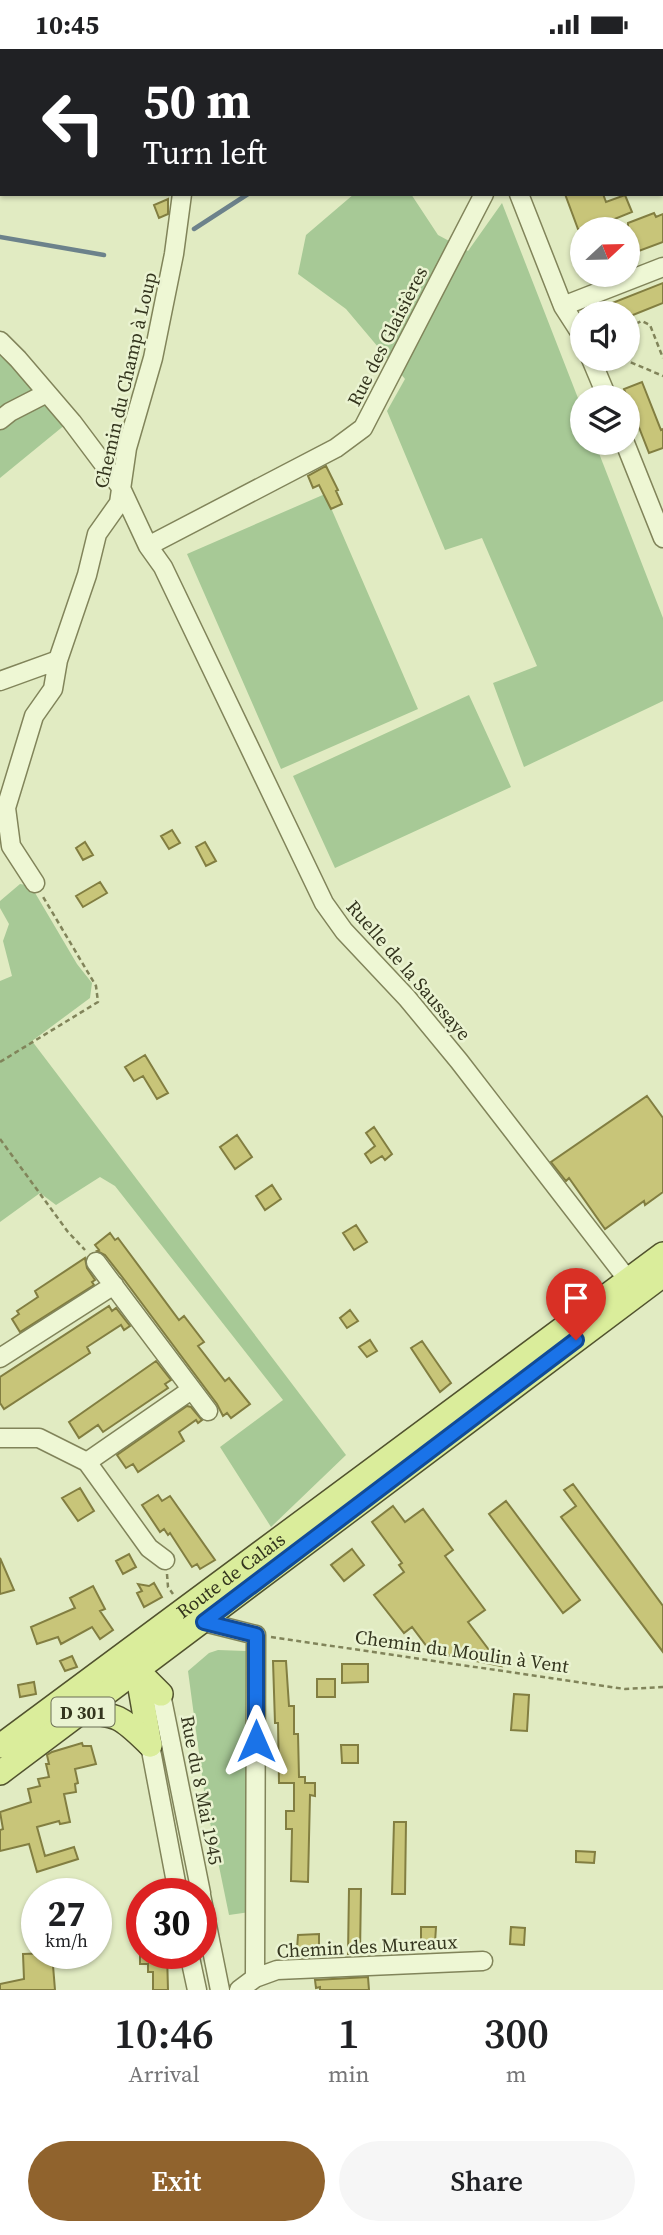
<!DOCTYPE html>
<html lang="en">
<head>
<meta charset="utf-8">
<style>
  body { margin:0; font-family:"Source Serif 4",serif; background:#f6f6f6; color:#202124; height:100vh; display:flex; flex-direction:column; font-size:26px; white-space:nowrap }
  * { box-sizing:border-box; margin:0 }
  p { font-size:23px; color:#757577 }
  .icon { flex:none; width:38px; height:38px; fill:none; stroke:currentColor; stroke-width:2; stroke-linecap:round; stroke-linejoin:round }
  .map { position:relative; height:1941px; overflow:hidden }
  .sheet { display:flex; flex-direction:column; background:#fff; flex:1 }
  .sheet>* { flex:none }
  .guide { position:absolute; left:0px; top:0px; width:663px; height:147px; box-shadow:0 2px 5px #0004; background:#202124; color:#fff; overflow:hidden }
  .needle { width:46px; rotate:68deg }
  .tools { position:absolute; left:570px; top:168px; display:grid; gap:14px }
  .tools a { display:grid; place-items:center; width:70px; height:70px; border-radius:50%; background:#fff; box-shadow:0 2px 5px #0004; font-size:35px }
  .speed { position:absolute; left:21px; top:1829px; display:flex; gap:14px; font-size:35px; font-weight:700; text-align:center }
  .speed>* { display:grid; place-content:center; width:91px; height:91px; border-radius:50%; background:#fff; box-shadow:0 2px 5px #0004; line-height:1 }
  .speed small { font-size:18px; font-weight:400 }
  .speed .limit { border:10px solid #d22; background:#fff; color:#111 }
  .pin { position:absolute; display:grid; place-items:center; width:60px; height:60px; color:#fff; margin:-72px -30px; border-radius:50% 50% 50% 0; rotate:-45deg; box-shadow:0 0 7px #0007 }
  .pin .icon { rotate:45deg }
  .me { position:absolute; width:77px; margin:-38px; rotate:0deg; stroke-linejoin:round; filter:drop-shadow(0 0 5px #0008) }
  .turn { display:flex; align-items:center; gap:24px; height:147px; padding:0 28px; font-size:32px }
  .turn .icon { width:91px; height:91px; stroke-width:2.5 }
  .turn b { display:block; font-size:49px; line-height:60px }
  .eta { display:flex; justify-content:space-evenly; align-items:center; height:119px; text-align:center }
  .eta b { font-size:42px; font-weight:600; line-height:49px }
  .action { display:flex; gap:14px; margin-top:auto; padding:14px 28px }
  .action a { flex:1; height:80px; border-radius:42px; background:#90632d; color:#fff; font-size:28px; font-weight:600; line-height:80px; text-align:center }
  .action a+a { background:#f6f6f6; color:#202124 }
  .status { display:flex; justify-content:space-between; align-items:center; height:49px; padding:0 35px; background:#fff; direction:ltr }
  .status svg { height:19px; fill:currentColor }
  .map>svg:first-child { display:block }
  .green { fill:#a7c996 }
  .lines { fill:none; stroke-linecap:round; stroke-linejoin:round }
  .stream { stroke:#6c828b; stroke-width:4.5 }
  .building { fill:#c8c579; stroke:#827e41; stroke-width:2 }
  .minor-casing { stroke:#81845a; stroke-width:21 }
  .major-casing { stroke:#51522e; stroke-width:26 }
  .path { stroke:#81845a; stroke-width:2.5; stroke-dasharray:5 3.5; stroke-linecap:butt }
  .minor { stroke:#eef7d4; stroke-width:18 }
  .major { stroke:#daed9b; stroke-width:23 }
  .route-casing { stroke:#114b97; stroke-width:18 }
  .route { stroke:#1a73e8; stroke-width:12 }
  .labels { text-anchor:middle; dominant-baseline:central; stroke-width:5; stroke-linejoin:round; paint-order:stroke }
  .shield { fill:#eaf3d1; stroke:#6b6e54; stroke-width:2 }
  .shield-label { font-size:18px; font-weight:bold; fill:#34351e }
  .street-label { font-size:19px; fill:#34351e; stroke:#eaf3d1 }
</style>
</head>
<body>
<div class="status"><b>10:45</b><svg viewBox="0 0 49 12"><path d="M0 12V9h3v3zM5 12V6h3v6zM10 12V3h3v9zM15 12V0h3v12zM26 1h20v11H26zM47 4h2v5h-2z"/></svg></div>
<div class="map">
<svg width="663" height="1941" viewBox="0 0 663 1941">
  <rect width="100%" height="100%" fill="#e1ebc2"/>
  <path class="green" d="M0,0h81l-79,2 -2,66z
    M202,0h145v2h-145z
    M354,145h57l27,41 30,16 34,-48 81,208v32h12l68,175v83l-139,66 -31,-84 44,-17 -55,-128 -37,12 -58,-139 18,-32 -59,-70 -48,-35 8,-39z
    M0,303l66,72 -66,54z
    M325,445l93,215 -137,60 -94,-215z
    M469,646l42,92 -176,81 -42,-92z
    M20,835l11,2 46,78 15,19 -2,15 -58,43 314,414 -75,72 -51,-80 63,-47 -168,-214 -15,-9 -44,28 -16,-12 -40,29v-241l12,-5 -9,-35 6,-17 -9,-16v-7z
    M218,1601l28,1 3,79 1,182 -21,3 -24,-117 -17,-127 21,-18z"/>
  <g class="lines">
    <path class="stream" d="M194,180l54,-35
      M0,188l104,18"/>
  </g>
  <path class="building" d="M565,145h38l3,8 19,-7 7,17 -35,14 1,3h-20z
    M168,150v15l-9,4 -5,-13z
    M654,164l2,4 7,-3v28l-35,13v-32z
    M663,234v20l-35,14v-4h-41z
    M642,333l19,48 2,-1v19l-14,5 -25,-64z
    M326,417l12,24 -2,1 6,13 -11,5 -12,-24 -6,3 -5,-12z
    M172,781l8,13 -11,6 -8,-13z
    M85,793l8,13 -10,5 -7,-12z
    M205,793l11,19 -10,5 -10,-19z
    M100,833l7,11 -24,14 -7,-11z
    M145,1006l23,38 -11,6 -14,-23 -9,5 -9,-14z
    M647,1047l16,22v74l-18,13 -1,-4 -39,28 -36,-51 -3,3 -15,-19z
    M374,1078l18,27 -7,6 -3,-4 -11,7 -6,-9 10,-8 -9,-13z
    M237,1086l15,22 -17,12 -15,-22z
    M272,1136l9,14 -16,11 -9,-14z
    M356,1176l11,17 -13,8 -11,-17z
    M110,1184l5,7 3,-2 61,82 5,-4 20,26 -6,4 27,35 4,-3 21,26 -19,14 -4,-5 -4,3 -6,-12 -94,-126 -18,-23 -8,-4 2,-1 -4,-5z
    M85,1209l2,10 8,12 -3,2 2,3 -74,47 -8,-13 7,-5 -2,-3 21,-14 -3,-6z
    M109,1257l3,5 4,-3 14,18 -6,4 -3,-5 -34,22 3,6 -86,56 -4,-6v-26z
    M350,1261l8,11 -11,7 -7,-10z
    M370,1291l7,11 -10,6 -8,-10z
    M422,1292l29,42 -11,9 -29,-44z
    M156,1312l15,19 -6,4 3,4 -65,44 -5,-7 -19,13 -10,-16z
    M187,1357l4,1 11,13 -4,3 -2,-3 -17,12 5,9 -46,31 -5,-8 -7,4 -9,-13z
    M573,1435l90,122v46l-102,-135 15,-11 -12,-16z
    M80,1439l14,23 -16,10 -16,-23z
    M158,1446l4,6 8,-5 45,64 -15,9 -3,-5 -5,3 -22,-34 -2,2 -4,-6 -4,3 -18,-27z
    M506,1452l74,99 -17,13 -74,-99z
    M393,1457l12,16 18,-13 30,41 -8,6 40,54 -17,12 33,44 -70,-14 -19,-25 -8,6 -30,-38 30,-23 -5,-7 3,-2 -30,-41z
    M352,1500l12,16 -20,16 -13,-16z
    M129,1505l7,13 -13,7 -7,-13z
    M0,1509l14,32 -14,4z
    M154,1534l8,14 -18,10 -7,-14 5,-2 -4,-7 11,2z
    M93,1537l12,23 -5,2 13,19 -13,9 -8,-12 -31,17 -3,-7 -21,7 -6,-17 44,-19 -5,-10z
    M72,1607l5,11 -12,4 -5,-10z
    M273,1612h13l3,45h5v28h4l1,43h6v6h10v13l-5,-1 -2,87 -17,-1 1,-52h-6v-18h8v-28h-15l-1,-60h-3z
    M342,1615h26v18l-26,1z
    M317,1630h18v18h-18z
    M34,1633l2,12 -16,3 -2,-12z
    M514,1645l15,1 -2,36 -16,-1z
    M82,1694l1,3h8l5,18 -21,5 3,14 -3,1 1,8 -12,2 6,28 -10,2 -1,-3 -22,6 8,29 29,-9 4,12 -41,13 -8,-28 -29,7v-21l3,-1 -3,-17 31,-10 -3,-13 12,-3 -2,-7 11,-2 -3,-13h3l-2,-9 5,-3z
    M341,1696h17v18h-16z
    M394,1773h12l-1,72h-13z
    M576,1802l19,1 -1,11 -18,-1z
    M349,1840h12l-1,65h-12z
    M421,1878h15l-1,16 -14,-1z
    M511,1878l14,1 -1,17 -14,-1z
    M319,1885v23l-19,1v-9h-3l1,-14z
    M52,1904l3,37h-55v-6l24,-5 -1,-25z
    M140,1904h27l1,37h-15v-18h-5v-8h-8z
    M368,1928l1,13h-49v-3l-4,1 -1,-8z"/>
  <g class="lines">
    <defs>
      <path id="minor" d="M192,2v-2
        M558,2l1,-2
        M519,145l44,112 20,31
        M563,257l100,-39
        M0,292l18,18 54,63 48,64 28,60 15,21 161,336 20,28 63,67 52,63 169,219
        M591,310l16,38
        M0,371l10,-8 37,-19
        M625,394l38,95
        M148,497l188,-98 27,-20 121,-234
        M0,632l58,-21
        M35,834l-24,-37 -5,-38 28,-92 19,-27 5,-29 29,-85 10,-41 22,-31 8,-55 26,-90 21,-104 8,-60
        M96,1213l112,149
        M0,1309l114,-73
        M0,1389h39l48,24 62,86 16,12
        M87,1413l104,-72
        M204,1573l52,13 -1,343
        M161,1645l40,199
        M150,1696l28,148
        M201,1846l19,95
        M189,1904l8,37
        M239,1941l16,-12 22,-8 206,-9"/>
      <g id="major">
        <path d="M134,1618l27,27"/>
        <path d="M137,1622l13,74"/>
        <path d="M81,1664c38,0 42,6 69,32"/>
        <path id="s1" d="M0,1697l663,-492"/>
        <path d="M0,1724l663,-498"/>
      </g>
    </defs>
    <use href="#minor" class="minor-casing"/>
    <use href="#major" class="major-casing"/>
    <path class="path" d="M628,278l14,-6 8,4 13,33
      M623,310l40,17
      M0,1013l98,-60 -2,-16 -54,-91
      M0,1090l68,93 17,18
      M167,1525l1,13 5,7
      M271,1588l354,52 38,-2"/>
    <use href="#minor" class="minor"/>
    <use href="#major" class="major"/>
  </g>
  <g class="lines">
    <defs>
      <path id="route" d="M256,1692v-106l-52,-13 372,-282"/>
    </defs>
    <use href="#route" class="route-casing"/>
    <use href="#route" class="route"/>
  </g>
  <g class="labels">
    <rect class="shield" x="51.5" y="1648.5" width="63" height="29" rx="5"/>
    <g class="shield-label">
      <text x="83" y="1663">D 301</text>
    </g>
    <g class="street-label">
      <text transform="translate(387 287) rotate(-63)">Rue des Glaisières</text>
      <text transform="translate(125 331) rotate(-77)">Chemin du Champ à Loup</text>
      <text transform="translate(409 921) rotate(49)">Ruelle de la Saussaye</text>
      <text stroke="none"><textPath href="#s1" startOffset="287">Route de Calais</textPath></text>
      <text transform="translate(462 1602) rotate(8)">Chemin du Moulin à Vent</text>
      <text transform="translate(202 1741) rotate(79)">Rue du 8 Mai 1945</text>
      <text transform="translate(367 1897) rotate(-3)">Chemin des Mureaux</text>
    </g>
  </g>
</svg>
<div class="tools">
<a><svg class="needle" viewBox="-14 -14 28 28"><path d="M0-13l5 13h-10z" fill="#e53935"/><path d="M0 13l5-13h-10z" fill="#757577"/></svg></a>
<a><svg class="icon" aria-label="sound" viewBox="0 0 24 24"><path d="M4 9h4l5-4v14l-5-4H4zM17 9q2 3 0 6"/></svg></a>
<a><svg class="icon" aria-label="layers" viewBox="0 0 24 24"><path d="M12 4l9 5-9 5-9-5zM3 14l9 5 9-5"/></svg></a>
</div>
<div class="speed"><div>27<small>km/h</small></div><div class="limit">30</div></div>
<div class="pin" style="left:576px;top:1291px;background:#d93025"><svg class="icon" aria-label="arrive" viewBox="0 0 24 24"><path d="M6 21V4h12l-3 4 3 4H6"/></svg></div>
<svg class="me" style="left:256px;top:1692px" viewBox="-20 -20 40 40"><path d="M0-17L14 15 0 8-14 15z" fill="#1a73e8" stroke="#fff" stroke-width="4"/></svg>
<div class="guide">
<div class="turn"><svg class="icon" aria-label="left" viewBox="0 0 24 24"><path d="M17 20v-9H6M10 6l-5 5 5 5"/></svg><div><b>50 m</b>Turn left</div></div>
</div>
</div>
<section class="sheet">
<div class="eta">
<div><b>10:46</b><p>Arrival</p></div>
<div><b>1</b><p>min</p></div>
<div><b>300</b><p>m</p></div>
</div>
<div class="action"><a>Exit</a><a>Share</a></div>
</section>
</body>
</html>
